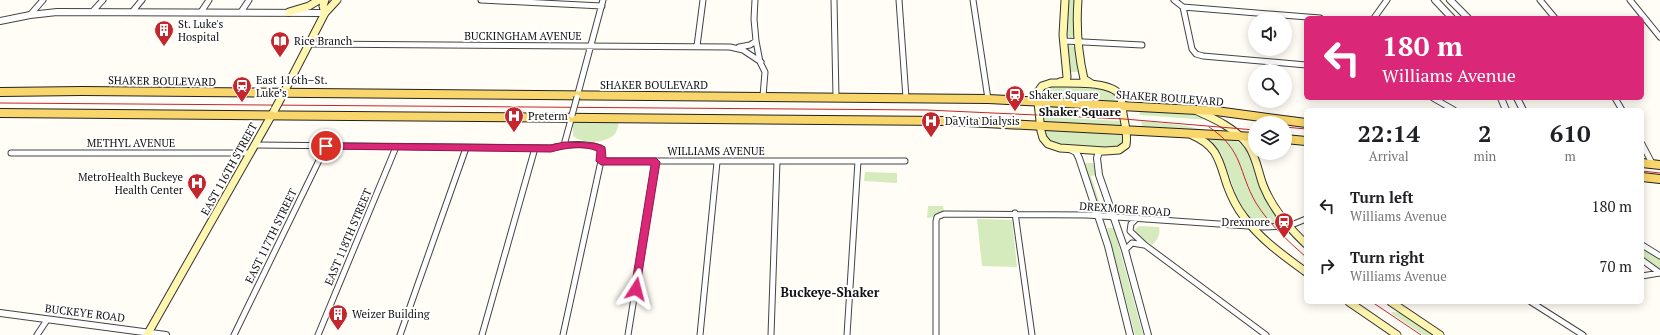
<!DOCTYPE html>
<html lang="en">
<head>
<meta charset="utf-8">
<style>
  body { margin:0; font-family:"PT Serif",serif; background:#f6f6f6; color:#202124; height:100vh; display:flex; flex-direction:column; font-size:15px; white-space:nowrap }
  * { box-sizing:border-box; margin:0 }
  p { font-size:13px; color:#757577 }
  .icon { flex:none; width:22px; height:22px; fill:none; stroke:currentColor; stroke-width:2; stroke-linecap:round; stroke-linejoin:round }
  .map { position:relative; flex:1; overflow:hidden }
  .panel { position:absolute; left:1304px; top:108px; width:340px; height:196px; display:flex; flex-direction:column; background:#fff; border-radius:6px; box-shadow:0 2px 10px #0003 }
  .panel>* { flex:none }
  .hud { position:absolute; left:1304px; top:16px; width:340px; height:84px; border-radius:6px; box-shadow:0 2px 10px #0003; background:#db2777; color:#fff; overflow:hidden }
  .buttons { position:absolute; left:1248px; top:12px; display:grid; gap:8px }
  .buttons a { display:grid; place-items:center; width:44px; height:44px; border-radius:50%; background:#fff; box-shadow:0 2px 10px #0003; font-size:20px }
  .pin { position:absolute; display:grid; place-items:center; width:34px; height:34px; color:#fff; margin:-17px; border:2px solid #fff; border-radius:50%; box-shadow:0 1px 4px #0007 }
  .me { position:absolute; width:44px; margin:-22px; rotate:9deg; stroke-linejoin:round; filter:drop-shadow(0 0 3px #0008) }
  .turn { display:flex; align-items:center; gap:14px; height:84px; padding:0 12px; font-size:18px }
  .turn .icon { width:52px; height:52px; stroke-width:2.5 }
  .turn b { display:block; font-size:28px; line-height:34px }
  .eta { display:flex; justify-content:space-evenly; align-items:center; height:68px; text-align:center }
  .eta b { font-size:24px; font-weight:700; line-height:28px }
  ul { padding:0; list-style:none }
  li { display:flex; align-items:center; gap:12px; height:60px; padding:0 12px }
  li div { flex:1 }
  li b { display:block; font-size:15px }
  li em { font-style:normal }
  .map>svg:first-child { display:block }
  .green { fill:#d5ebbd }
  .lines { fill:none; stroke-linecap:round; stroke-linejoin:round }
  .minor-casing { stroke:#444; stroke-width:7 }
  .tertiary-casing { stroke:#444; stroke-width:8 }
  .secondary-casing { stroke:#333; stroke-width:9 }
  .primary-casing { stroke:#222; stroke-width:10 }
  .minor { stroke:#fff; stroke-width:5 }
  .tertiary { stroke:#fff; stroke-width:6 }
  .secondary { stroke:#fff6b0; stroke-width:7 }
  .primary { stroke:#f9d66b; stroke-width:8 }
  .tram { stroke:#c4262e; stroke-width:1 }
  .minor-bridge-casing { stroke:#444; stroke-width:7; stroke-linecap:butt }
  .secondary-bridge-casing { stroke:#333; stroke-width:9; stroke-linecap:butt }
  .minor-bridge { stroke:#fff; stroke-width:5 }
  .secondary-bridge { stroke:#fff6b0; stroke-width:7 }
  .route { fill:#db2777; stroke:#8e194d }
  .labels { text-anchor:middle; dominant-baseline:central; stroke-width:4; stroke-linejoin:round; paint-order:stroke }
  .poi-label { font-size:11px; fill:#111; stroke:#fff; text-anchor:start }
  .street-label { font-size:11px; fill:#111; stroke:#fff }
  .neighbourhood-label { font-size:12px; font-weight:bold; fill:#111; stroke:#fff }
  .quarter-label { font-size:13px; font-weight:bold; fill:#111; stroke:#fff }
</style>
</head>
<body>
<div class="map">
<svg width="1660" height="335" viewBox="0 0 1660 335">
  <rect width="100%" height="100%" fill="#fffdf5"/>
  <path class="green" d="M1068,0h7l-1,36 -3,2 -5,-3z
    M1070,45l5,2 4,25h-8l-3,-26z
    M1053,85c15,1 61,-2 65,16l-76,-3c-2,-9 4,-10 11,-13z
    M1043,105l76,5 1,4 -78,-4z
    M1139,109l49,4 21,7 -69,-5z
    M1043,117l79,4v3l-3,3 -73,-4 -2,-2z
    M576,121l43,1c-1,4 -2,9 -4,12 -10,10 -32,10 -42,2v-12z
    M1141,121c22,2 44,3 65,10l-63,-3z
    M1046,130l78,5v8l-9,5 -50,-2 -14,-4 -5,-6z
    M1212,138c13,1 24,0 33,10l17,43 16,27 1,5 -21,1 -7,-3 -15,-26 -15,-42 -12,-13z
    M1084,163h9l3,12 -5,1 9,28 7,4 -1,2 -6,-2 -14,-34z
    M865,172l32,1v10l-33,-2z
    M928,206h15l1,6 -9,5 -8,1z
    M977,219l35,1 5,47 -35,-1z
    M1139,226l20,1c2,7 -2,13 -7,18l-16,-12 -1,-4z
    M1107,228h7l29,107h-8z
    M1642,245l18,11v17l-18,-13z
    M1392,312l10,1 34,22h-13l-32,-22z"/>
  <g class="lines">
    <defs>
      <path id="minor" d="M481,0l121,6
        M755,0l-1,19 2,22 4,21 5,10 -2,24
        M834,0l2,97
        M899,0l7,98
        M973,0l15,99
        M1174,0l9,7 9,42 4,5 7,2 103,9
        M1540,0l15,18
        M1630,0l30,37
        M1183,7l137,11
        M92,12l11,-12
        M132,12l10,-12
        M201,12l8,-12
        M241,12l8,-12
        M30,15l13,-15
        M1374,18l13,-18
        M1064,41l78,4
        M310,44l420,3 13,3 18,12
        M697,46l6,-46
        M739,47l11,-2 6,-4
        M577,97l26,-97
        M1433,98l21,12
        M1615,98l7,12
        M1642,144l11,21
        M255,145l296,3c16,-4 34,-5 50,0v13l-38,174
        M564,145l8,-29
        M11,153h240
        M601,161h304
        M1015,213l17,122
        M1135,220l-4,4 -1,7 15,14 121,90
        M1642,245l18,11
        M1125,250l7,-7 12,2
        M1642,260l18,13
        M1642,276l18,-3
        M1531,302l52,33
        M37,335l10,-15
        M234,335l92,-189
        M318,335l78,-188
        M400,335l66,-187
        M482,335l53,-187
        M628,335l28,-173
        M700,335l17,-173
        M771,335l6,-174
        M847,335l11,-174
        M936,335v-114l1,-4 7,-3 143,1 176,12 26,-1 17,-7"/>
      <path id="tertiary" d="M1435,0l17,18
        M1450,0l18,18
        M0,21l30,-6 27,-3 268,1
        M1501,98l5,12
        M1517,98l6,12
        M1070,149l6,3 3,6 29,88 22,89
        M1104,151l-5,1 -2,6 2,17 26,75 23,85
        M0,313l166,22"/>
      <path id="secondary" d="M325,0l-2,6 2,7
        M1078,0c-2,27 0,53 6,79l8,5
        M289,12l20,-6 10,-6
        M1060,82l6,-1 1,-4 -4,-42 2,-35
        M1051,83c16,0 56,-2 67,10 5,5 4,15 5,21 2,10 5,21 3,31l-7,5 -14,1 -45,-3 -12,-4 -5,-6 -2,-7 -4,-38 5,-7z
        M282,96l43,-83 12,-13
        M1197,111c18,8 38,17 51,34 8,11 10,26 15,40 9,23 25,42 43,59
        M1192,135c26,11 27,26 35,50 4,11 10,23 17,32 17,23 40,39 62,55
        M1349,302l48,33
        M1391,302l49,33
        M147,335l127,-224"/>
      <path id="primary" d="M0,92l82,-1 906,8 228,12 90,12
        M0,113l948,8 307,16
        M1285,139l21,2
        M1642,163l18,2
        M1642,177l18,2"/>
    </defs>
    <use href="#minor" class="minor-casing"/>
    <use href="#tertiary" class="tertiary-casing"/>
    <use href="#secondary" class="secondary-casing"/>
    <use href="#primary" class="primary-casing"/>
    <use href="#minor" class="minor"/>
    <use href="#tertiary" class="tertiary"/>
    <use href="#secondary" class="secondary"/>
    <use href="#primary" class="primary"/>
    <path class="tram" d="M0,103l927,7 197,9 131,11
      M1209,127c35,23 29,45 47,76 13,21 32,38 50,54
      M1285,127l21,2
      M1642,171l18,2
      M1372,302l49,33"/>
    <defs>
      <path id="minor-bridge" d="M572,115l5,-18"/>
      <path id="secondary-bridge" d="M275,109l6,-11"/>
    </defs>
    <use href="#minor-bridge" class="minor-bridge-casing"/>
    <use href="#secondary-bridge" class="secondary-bridge-casing"/>
    <use href="#minor-bridge" class="minor-bridge"/>
    <use href="#secondary-bridge" class="secondary-bridge"/>
  </g>
  <path class="route" d="M564,142l30,1 11,4 1,11h50l4,4 -21,130 -3,1 -4,-1 -1,-3 20,-124h-50l-5,-4 1,-10c-13,-6 -32,-3 -46,1l-225,-3 -5,-3 5,-3 225,2z"/>
  <defs>
    <symbol id="building-pin" viewBox="-11 -11 22 30"><path d="M0 17L-7.5 6A9.5 9.5 0 1 1 7.5 6Z" fill="#c4262e" stroke="#fff"/><path d="M-4-6H4V6H1V3H-1V6H-4ZM-2.5-4.3h1.7v1.8h-1.7ZM.8-4.3h1.7v1.8H.8ZM-2.5-1h1.7V.8h-1.7ZM.8-1h1.7V.8H.8Z" fill="#fff"/></symbol>
    <symbol id="library-pin" viewBox="-11 -11 22 30"><path d="M0 17L-7.5 6A9.5 9.5 0 1 1 7.5 6Z" fill="#c4262e" stroke="#fff"/><path d="M-6-4Q-3-5.5-.7-3.5V5Q-3 3-6 4ZM6-4Q3-5.5 .7-3.5V5Q3 3 6 4Z" fill="#fff"/></symbol>
    <symbol id="station-pin" viewBox="-11 -11 22 30"><path d="M0 17L-7.5 6A9.5 9.5 0 1 1 7.5 6Z" fill="#c4262e" stroke="#fff"/><path d="M-3-6H3Q5-6 5-4V2Q5 4 3 4L4.5 6H3L1.5 4h-3L-3 6H-4.5L-3 4Q-5 4-5 2V-4Q-5-6-3-6ZM-3.5-4v3h7v-3ZM-3.5 1v1.5H-2V1ZM2 1v1.5H3.5V1Z" fill="#fff"/></symbol>
    <symbol id="hospital-pin" viewBox="-11 -11 22 30"><path d="M0 17L-7.5 6A9.5 9.5 0 1 1 7.5 6Z" fill="#c4262e" stroke="#fff"/><path d="M-5-5h3v3.5h4V-5h3V5h-3V1.5h-4V5h-3Z" fill="#fff"/></symbol>
  </defs>
  <g fill-rule="evenodd">
    <use href="#building-pin" x="153" y="19" width="22" height="30"/>
    <use href="#library-pin" x="269" y="30" width="22" height="30"/>
    <use href="#station-pin" x="231" y="75" width="22" height="30"/>
    <use href="#station-pin" x="1004" y="84" width="22" height="30"/>
    <use href="#hospital-pin" x="503" y="105" width="22" height="30"/>
    <use href="#hospital-pin" x="920" y="110" width="22" height="30"/>
    <use href="#hospital-pin" x="186" y="172" width="22" height="30"/>
    <use href="#station-pin" x="1273" y="211" width="22" height="30"/>
    <use href="#building-pin" x="327" y="303" width="22" height="30"/>
  </g>
  <g class="labels">
    <g class="poi-label">
      <text x="178" y="24">St. Luke's<tspan x="178" dy="13">Hospital</tspan></text>
      <text x="294" y="41">Rice Branch</text>
      <text x="256" y="80">East 116th–St.<tspan x="256" dy="13">Luke’s</tspan></text>
      <text x="1029" y="95">Shaker Square</text>
      <text x="528" y="116">Preterm</text>
      <text x="945" y="121">DaVita Dialysis</text>
      <text x="183" y="177" text-anchor="end">MetroHealth Buckeye<tspan x="183" dy="13">Health Center</tspan></text>
      <text x="1270" y="222" text-anchor="end">Drexmore</text>
      <text x="352" y="314">Weizer Building</text>
    </g>
    <g class="street-label">
      <text x="523" y="36">BUCKINGHAM AVENUE</text>
      <text transform="translate(162 81) rotate(1)">SHAKER BOULEVARD</text>
      <text x="654" y="85">SHAKER BOULEVARD</text>
      <text transform="translate(1170 98) rotate(4)">SHAKER BOULEVARD</text>
      <text x="131" y="143">METHYL AVENUE</text>
      <text x="716" y="151">WILLIAMS AVENUE</text>
      <text transform="translate(229 169) rotate(-61)">EAST 116TH STREET</text>
      <text transform="translate(1125 209) rotate(4)">DREXMORE ROAD</text>
      <text transform="translate(271 236) rotate(-64)">EAST 117TH STREET</text>
      <text transform="translate(348 237) rotate(-67)">EAST 118TH STREET</text>
      <text transform="translate(85 313) rotate(7)">BUCKEYE ROAD</text>
    </g>
    <g class="neighbourhood-label">
      <text x="1080" y="111">Shaker Square</text>
    </g>
    <g class="quarter-label">
      <text x="830" y="292">Buckeye-Shaker</text>
    </g>
  </g>
</svg>
<div class="buttons">
<a><svg class="icon" aria-label="sound" viewBox="0 0 24 24"><path d="M4 9h4l5-4v14l-5-4H4zM17 9q2 3 0 6"/></svg></a>
<a><svg class="icon" aria-label="search" viewBox="0 0 24 24"><circle cx="10" cy="10" r="6"/><path d="M15 15l6 6"/></svg></a>
<a><svg class="icon" aria-label="layers" viewBox="0 0 24 24"><path d="M12 4l9 5-9 5-9-5zM3 14l9 5 9-5"/></svg></a>
</div>
<div class="pin" style="left:326px;top:146px;background:#d93025"><svg class="icon" aria-label="arrive" viewBox="0 0 24 24"><path d="M6 21V4h12l-3 4 3 4H6"/></svg></div>
<svg class="me" style="left:636px;top:289px" viewBox="-20 -20 40 40"><path d="M0-17L14 15 0 8-14 15z" fill="#db2777" stroke="#fff" stroke-width="4"/></svg>
<div class="hud">
<div class="turn"><svg class="icon" aria-label="left" viewBox="0 0 24 24"><path d="M17 20v-9H6M10 6l-5 5 5 5"/></svg><div><b>180 m</b>Williams Avenue</div></div>
</div>
<section class="panel">
<div class="eta">
<div><b>22:14</b><p>Arrival</p></div>
<div><b>2</b><p>min</p></div>
<div><b>610</b><p>m</p></div>
</div>
<ul>
<li><svg class="icon" aria-label="left" viewBox="0 0 24 24"><path d="M17 20v-9H6M10 6l-5 5 5 5"/></svg><div><b>Turn left</b><p>Williams Avenue</p></div><em>180 m</em></li>
<li><svg class="icon" aria-label="right" viewBox="0 0 24 24"><path d="M7 20v-9h11M14 6l5 5-5 5"/></svg><div><b>Turn right</b><p>Williams Avenue</p></div><em>70 m</em></li>
</ul>
</section>
</div>
</body>
</html>
